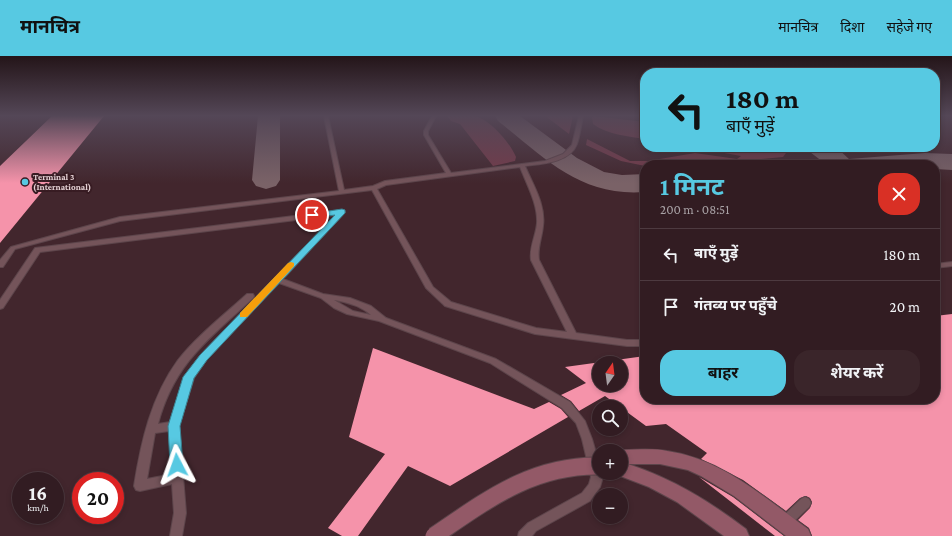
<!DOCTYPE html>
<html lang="hi">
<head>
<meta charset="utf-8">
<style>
  body { margin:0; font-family:"Crimson Pro","Noto Sans Devanagari",serif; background:#3a252a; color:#f1f3f6; height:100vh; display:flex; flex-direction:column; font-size:15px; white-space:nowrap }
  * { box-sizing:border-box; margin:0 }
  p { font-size:13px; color:#a8a1a5 }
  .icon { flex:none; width:22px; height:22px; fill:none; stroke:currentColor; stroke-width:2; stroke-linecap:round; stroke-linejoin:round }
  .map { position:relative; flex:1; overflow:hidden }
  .panel { position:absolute; left:640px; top:104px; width:300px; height:244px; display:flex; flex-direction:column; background:#321c22; border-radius:16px; box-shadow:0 2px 6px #0003,0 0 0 1px #4d3a40 }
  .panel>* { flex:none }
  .hud { position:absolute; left:640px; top:12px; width:300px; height:84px; border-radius:16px; box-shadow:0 2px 6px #0003,0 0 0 1px #4d3a40; background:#57c9e2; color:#111; overflow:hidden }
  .needle { width:26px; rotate:14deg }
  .fabs { position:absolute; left:592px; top:300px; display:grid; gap:8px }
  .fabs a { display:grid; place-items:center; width:36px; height:36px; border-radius:50%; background:#321c22; box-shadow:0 2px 6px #0003,0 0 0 1px #4d3a40; font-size:20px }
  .speed { position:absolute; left:12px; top:416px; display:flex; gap:8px; font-size:20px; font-weight:700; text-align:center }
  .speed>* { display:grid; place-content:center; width:52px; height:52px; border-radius:50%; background:#321c22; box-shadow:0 2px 6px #0003,0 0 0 1px #4d3a40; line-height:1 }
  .speed small { font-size:10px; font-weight:400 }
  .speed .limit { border:6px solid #d22; background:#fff; color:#111 }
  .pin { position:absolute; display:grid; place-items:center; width:34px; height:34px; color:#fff; margin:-17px; border:2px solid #fff; border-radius:50%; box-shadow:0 1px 4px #0007 }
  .me { position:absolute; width:44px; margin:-22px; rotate:356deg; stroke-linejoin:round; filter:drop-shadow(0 0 3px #0008) }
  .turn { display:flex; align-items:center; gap:14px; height:84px; padding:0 20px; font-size:18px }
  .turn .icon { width:52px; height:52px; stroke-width:2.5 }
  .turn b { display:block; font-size:28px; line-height:34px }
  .round { display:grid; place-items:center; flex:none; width:42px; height:42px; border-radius:16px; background:#3a252a }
  .overview { display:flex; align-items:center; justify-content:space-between; height:68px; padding:0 20px }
  h1 { font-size:24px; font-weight:700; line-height:30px; color:#57c9e2 }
  .action { display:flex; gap:8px; margin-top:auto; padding:8px 20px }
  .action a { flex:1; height:46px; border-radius:16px; background:#57c9e2; color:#111; font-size:16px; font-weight:700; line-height:46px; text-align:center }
  .action a+a { background:#3a252a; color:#f1f3f6 }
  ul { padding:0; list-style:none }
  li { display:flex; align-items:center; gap:12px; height:52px; padding:0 20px; border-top:1px solid #4d3a40 }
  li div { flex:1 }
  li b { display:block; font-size:15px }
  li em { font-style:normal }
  header { display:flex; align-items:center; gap:24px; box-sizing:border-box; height:56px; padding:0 20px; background:#57c9e2; color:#111 }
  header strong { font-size:19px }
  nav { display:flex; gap:22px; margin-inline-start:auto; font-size:14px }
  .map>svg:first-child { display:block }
  .green { fill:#753a49 }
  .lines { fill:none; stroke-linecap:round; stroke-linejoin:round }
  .taxiway { fill:#7a6267; fill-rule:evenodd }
  .building { fill:#f593aa; fill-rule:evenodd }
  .lane-casing { stroke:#5d454b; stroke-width:2 }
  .secondary-casing { stroke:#5d454b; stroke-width:2 }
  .lane { fill:#74545a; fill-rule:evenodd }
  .secondary { fill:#935967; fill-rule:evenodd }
  .secondary-bridge-casing { stroke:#5d454b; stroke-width:19; stroke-linecap:butt }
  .secondary-bridge { stroke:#935967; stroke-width:17 }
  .route { fill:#57c9e2; stroke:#398393 }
  .slow { fill:#f59e0b }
  .poi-dot { fill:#57c9e2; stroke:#381c23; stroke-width:1.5 }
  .labels { text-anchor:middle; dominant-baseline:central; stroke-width:4; stroke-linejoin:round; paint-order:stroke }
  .far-poi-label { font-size:9px; font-weight:bold; fill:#e5d2d5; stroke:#381c23; text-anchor:start }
</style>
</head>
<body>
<header>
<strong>मानचित्र</strong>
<nav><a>मानचित्र</a><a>दिशा</a><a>सहेजे गए</a></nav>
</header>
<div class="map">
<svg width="952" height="480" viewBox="0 0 952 480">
  <rect width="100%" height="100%" fill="#42262d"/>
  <path class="green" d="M447,60c9,0 24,-3 31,1 15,6 32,26 38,40l-1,4 -22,5 -33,-42 -9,-3z
    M546,60h27l-4,18 -21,-16z
    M594,60l51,6v17c-18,-3 -37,-4 -52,-15l-1,-7z
    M587,83l43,22h18l47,-8 42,6 4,-3 -50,-9h80l15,6 -3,4 -64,6 -74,3 -24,-5 -35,-16z"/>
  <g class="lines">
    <path class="taxiway" d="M258,60h22v64l-4,6 -10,3 -10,-3 -4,-6z
      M495,60h25l57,42 27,14 18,3 23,-1v18c-65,5 -100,-34 -147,-71z
      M806,91h30l13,12 76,-6 27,1v16l-17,-1v-4h-113l1,-3 -13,-10z"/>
  </g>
  <path class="building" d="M52,60h52l-104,127v-77z
    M952,258v222h-140l-3,-8 -11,-8 12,-12 2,-6 -2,-4 -4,-2 -6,2 -14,13 -43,-31 -42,-21 6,-6 -41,-29 -20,2 -41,-30 -26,15 -8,-10 -10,-6 25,-12 -21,-16 80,-11v43h290v-83zM599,307h22v22h-22z
    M373,292l161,61 15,-7 12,7 7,8 -118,69 -42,-20 -50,70h-16l-14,-8 57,-74 -36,-17z
    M699,421l34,20 51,39h-9z"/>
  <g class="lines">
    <defs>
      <path id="lane" d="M324,60h4l16,74 29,-4 12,-5 61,-8 -22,-38v-4l8,-15h4l-8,15v4l23,38 94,-12 18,-7 9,-9 7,-29h4c-2,9 -3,19 -6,28 -7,19 -36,20 -52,22 8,19 21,39 18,60 -1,12 -6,22 -4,34l37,73 51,7h18v6h-18l-92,-12 -90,-28 -19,-18 -54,-98 -252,31 -105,28 -12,18h-3v-7l11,-13 109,-30 219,-26zM520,111c7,18 18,37 17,56 -1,13 -8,24 -6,37l36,72 -31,-4 -85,-26 -18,-15 -56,-98 9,-4z
        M342,154l3,2 -1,1 -61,66 40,15 27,4 21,8 15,12 110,41 74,43 15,19 7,18 7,24v10h3l1,4 -3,10 -10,14 -54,30 -4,5h-14l1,-4 9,-9 54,-30 7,-9 2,-7 -9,-38 -6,-16 -14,-15 -72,-45 -111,-42 -32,-7 -13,-6 -13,-10 -42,-15 -72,76 -13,19 -15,48 7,87 -4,23h-12l4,-23 -2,-29 -32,7 -4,-1 -2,-4c7,-44 17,-89 44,-126 20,-25 46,-45 69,-66h6l1,2 -1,2c-43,40 -79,65 -95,126l12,-2 14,-45 17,-22 135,-140 -296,37 -37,56 -3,1v-9l35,-52zM334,244c13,2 27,6 37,15l-18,-4zM169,375l3,43 -25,5 8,-46z
        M952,206v4l-17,2v-4z
        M805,441l4,2 2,4 -2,4 -21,20 -4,2 -4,-2 -2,-4 2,-4 21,-20z"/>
      <path id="secondary" d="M621,394c15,0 31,-2 46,1 55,8 98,47 141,78l3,7h-25l-52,-40 -33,-20 -13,-6 -28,-6h-32c45,15 81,37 118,65l3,7h-25l-47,-34 -28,-15 -34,-13 6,-1v-22h-3z"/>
    </defs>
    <use href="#lane" class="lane-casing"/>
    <use href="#secondary" class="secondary-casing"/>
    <use href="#lane" class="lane"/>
    <use href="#secondary" class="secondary"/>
    <defs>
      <path id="secondary-bridge" d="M434,480c53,-36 98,-71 165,-70"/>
    </defs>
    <use href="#secondary-bridge" class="secondary-bridge-casing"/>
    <use href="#secondary-bridge" class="secondary-bridge"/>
  </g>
  <linearGradient id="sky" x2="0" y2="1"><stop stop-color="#241519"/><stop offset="0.47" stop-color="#544757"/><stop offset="1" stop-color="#544757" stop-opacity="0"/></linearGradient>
  <rect width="952" height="127" fill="url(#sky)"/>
  <path class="route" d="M342,153l3,1v3l-138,147 -13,18 -14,48 3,39 -2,4 -4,2 -5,-2 -2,-4 -2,-39 15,-49 17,-22 135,-140 -23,3 -3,-1v-3z"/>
  <path class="slow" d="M291,206l3,1v3l-47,51h-7v-4l48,-50z"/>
  <circle class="poi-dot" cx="25" cy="126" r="4"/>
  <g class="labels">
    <g class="far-poi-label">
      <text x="33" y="121">Terminal 3<tspan x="33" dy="10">(International)</tspan></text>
    </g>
  </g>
</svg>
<div class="fabs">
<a><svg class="needle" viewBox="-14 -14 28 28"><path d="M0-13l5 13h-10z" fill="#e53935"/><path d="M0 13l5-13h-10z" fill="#a8a1a5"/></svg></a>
<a><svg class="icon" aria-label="search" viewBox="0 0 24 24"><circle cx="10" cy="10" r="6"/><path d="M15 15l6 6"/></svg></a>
<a>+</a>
<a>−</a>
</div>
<div class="speed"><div>16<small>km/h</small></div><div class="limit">20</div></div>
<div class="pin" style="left:312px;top:159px;background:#d93025"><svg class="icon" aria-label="arrive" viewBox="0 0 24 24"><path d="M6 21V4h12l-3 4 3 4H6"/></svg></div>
<svg class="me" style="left:177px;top:409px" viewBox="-20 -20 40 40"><path d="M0-17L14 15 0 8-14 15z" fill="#57c9e2" stroke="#fff" stroke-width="4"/></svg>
<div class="hud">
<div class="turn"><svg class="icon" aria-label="left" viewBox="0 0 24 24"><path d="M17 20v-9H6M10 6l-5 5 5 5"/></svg><div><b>180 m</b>बाएँ मुड़ें</div></div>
</div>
<section class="panel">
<div class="overview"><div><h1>1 मिनट</h1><p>200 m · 08:51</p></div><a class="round" style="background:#d93025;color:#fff"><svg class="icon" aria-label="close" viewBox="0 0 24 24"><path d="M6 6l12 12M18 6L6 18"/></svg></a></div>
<ul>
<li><svg class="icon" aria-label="left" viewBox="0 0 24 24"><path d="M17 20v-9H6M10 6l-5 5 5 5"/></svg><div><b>बाएँ मुड़ें</b></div><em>180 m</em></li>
<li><svg class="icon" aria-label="arrive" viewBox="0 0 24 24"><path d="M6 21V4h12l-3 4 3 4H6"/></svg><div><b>गंतव्य पर पहुँचे</b></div><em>20 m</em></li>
</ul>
<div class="action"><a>बाहर</a><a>शेयर करें</a></div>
</section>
</div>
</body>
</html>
